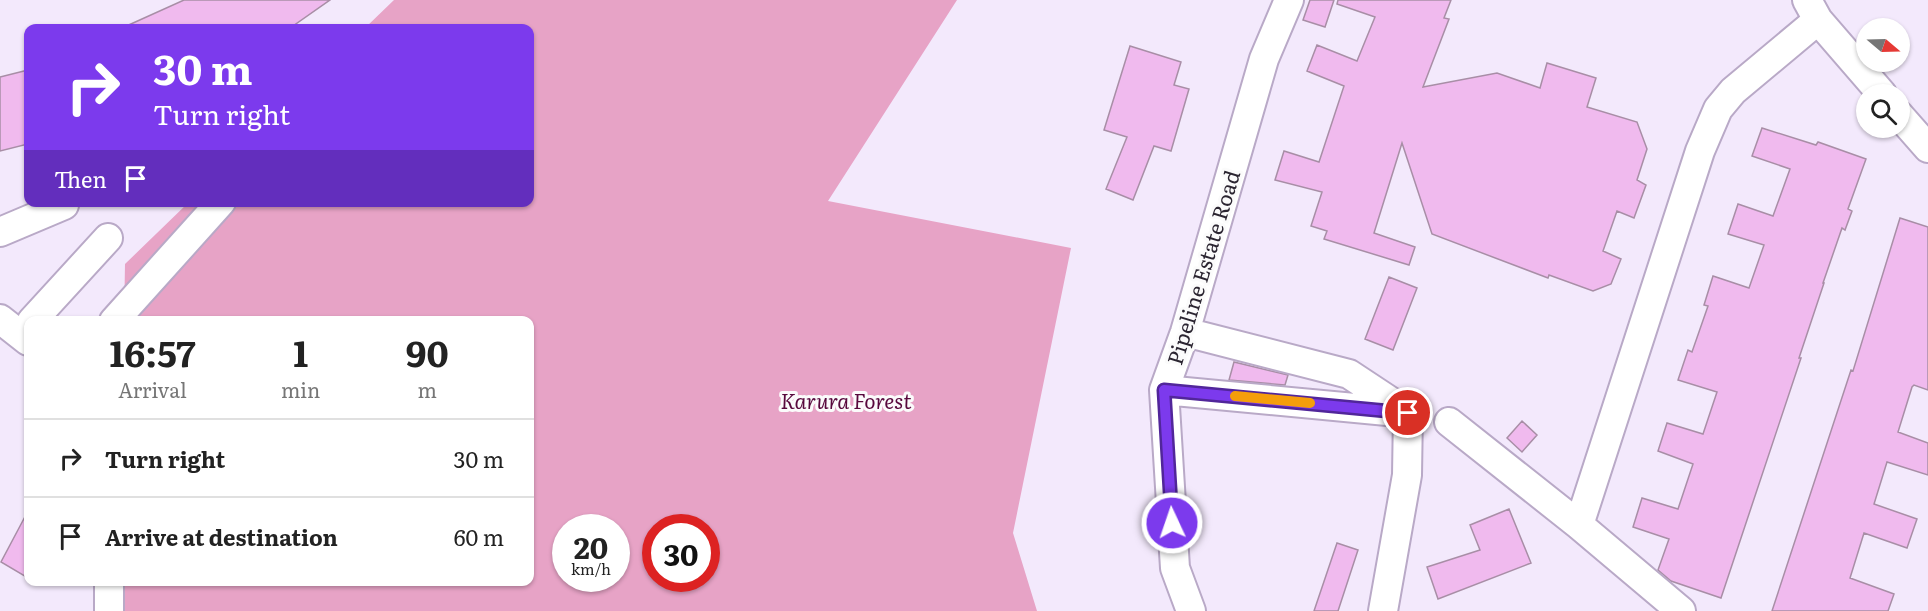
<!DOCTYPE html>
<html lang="en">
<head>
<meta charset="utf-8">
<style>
  body { margin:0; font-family:Literata,serif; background:#f6f6f6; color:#222; height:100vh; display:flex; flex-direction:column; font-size:22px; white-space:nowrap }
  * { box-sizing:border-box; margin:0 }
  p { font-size:20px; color:#767676 }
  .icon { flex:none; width:33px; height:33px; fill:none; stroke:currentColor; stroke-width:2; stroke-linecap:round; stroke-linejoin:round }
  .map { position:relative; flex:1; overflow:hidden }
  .details { position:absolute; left:24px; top:316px; width:510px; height:270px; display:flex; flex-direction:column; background:#fff; border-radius:12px; box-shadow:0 2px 4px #0004 }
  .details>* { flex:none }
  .banner { position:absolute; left:24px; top:24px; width:510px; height:183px; border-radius:12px; box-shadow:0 2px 4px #0004; background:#7c3aed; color:#fff; overflow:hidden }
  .needle { width:39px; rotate:109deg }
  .fabs { position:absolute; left:1856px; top:18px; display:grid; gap:12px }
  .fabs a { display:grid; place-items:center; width:54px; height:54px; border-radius:50%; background:#fff; box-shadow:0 2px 4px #0004; font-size:30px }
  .speed { position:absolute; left:552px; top:514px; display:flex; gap:12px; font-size:30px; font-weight:700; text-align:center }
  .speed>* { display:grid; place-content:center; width:78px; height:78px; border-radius:50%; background:#fff; box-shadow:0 2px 4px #0004; line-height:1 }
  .speed small { font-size:15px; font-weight:400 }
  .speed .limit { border:9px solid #d22; background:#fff; color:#111 }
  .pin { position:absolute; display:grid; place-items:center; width:51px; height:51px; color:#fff; margin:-26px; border:3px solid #fff; border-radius:50%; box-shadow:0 2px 6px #0007 }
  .me { position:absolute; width:66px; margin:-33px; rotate:357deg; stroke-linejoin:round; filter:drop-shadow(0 0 4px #0008) }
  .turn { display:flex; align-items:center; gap:21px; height:126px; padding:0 30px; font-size:27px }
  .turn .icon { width:78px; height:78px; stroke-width:2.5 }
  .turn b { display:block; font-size:42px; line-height:51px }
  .then { display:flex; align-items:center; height:57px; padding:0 30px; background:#0003; gap:12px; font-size:22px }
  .eta { display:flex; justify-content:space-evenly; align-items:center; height:102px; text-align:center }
  .eta b { font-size:36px; font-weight:700; line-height:42px }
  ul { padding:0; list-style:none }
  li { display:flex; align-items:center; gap:18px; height:78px; padding:0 30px; border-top:2px solid #e0e0e0 }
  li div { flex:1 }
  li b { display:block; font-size:22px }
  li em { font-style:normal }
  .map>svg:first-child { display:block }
  .forest { fill:#e7a3c6; fill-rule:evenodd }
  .building { fill:#f0baee; stroke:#a88ea6; stroke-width:1.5 }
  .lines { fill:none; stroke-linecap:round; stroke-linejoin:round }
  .minor-casing { stroke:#b9a9c7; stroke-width:32 }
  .minor { stroke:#fff; stroke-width:28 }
  .route-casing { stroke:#51269a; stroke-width:15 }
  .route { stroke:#7c3aed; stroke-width:10 }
  .slow { stroke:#f59e0b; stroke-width:10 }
  .labels { text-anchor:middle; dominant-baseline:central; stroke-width:6; stroke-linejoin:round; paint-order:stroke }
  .street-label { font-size:21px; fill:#2b2531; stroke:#fbfbfb }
  .park-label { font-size:21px; font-style:italic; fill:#58083d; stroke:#fbfbfb }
</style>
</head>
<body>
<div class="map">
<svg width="1928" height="611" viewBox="0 0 1928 611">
  <rect width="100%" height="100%" fill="#f3e9fc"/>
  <path class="forest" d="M394,0h563l-129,201 243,47 -58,285 24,78h-932l2,-29h423v-261h-406l1,-57 63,-61 342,-1v-174h-165zM566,528h50v51h-50zM656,528h50v51h-50z"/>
  <path class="building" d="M184,0h146l-40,28h-168z
    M1310,0h24l-9,27 -22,-7z
    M1338,0h113l-7,18 5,1 -26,68 74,-14 43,15 7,-25 49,15 -9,29 50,15 10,27 -10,31 9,5 -12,33 -17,-7 -14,40 18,8 -10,25 -18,7 -44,-16 -1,3 -116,-44 -30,-91 -28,90 41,14 -6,18 -85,-26 3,-8 -16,-5 11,-34 -47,-12 9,-29 35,11 25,-76 -37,-15 10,-26 40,16 18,-44 -38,-13z
    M1130,46l51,16 -7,23 15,4 -18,62 -17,-5 -21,54 -27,-11 21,-52 -23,-7z
    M28,70v74l-28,7v-74z
    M1762,128l54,17 2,-3 48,17 -18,50 4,2 -7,19 -3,-2 -19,55h1l-25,75h2l-80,240 -50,-17 -13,-11 11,-31 -36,-12 9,-29 36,11 15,-45 -35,-13 9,-28 36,11 14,-42 -39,-12 10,-30 4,2 16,-46 -4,-1 9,-29 36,12 15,-43 -36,-11 10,-30 35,12 17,-47 -38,-13z
    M1900,218l28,9v163l-14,-5 -2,2 -14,45 30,11v32l-41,-13 -13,42 43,15 -10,29 -43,-15 -14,45 44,16 -6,17h-116l79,-241 2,1z
    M1389,277l28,11 -24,62 -28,-11z
    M1234,362l54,13 -3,10 -56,-5z
    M1522,421l15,14 -15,17 -15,-14z
    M1509,509l22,54 -93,36 -11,-32 53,-17 -10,-25z
    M28,511v67l-27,-16z
    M1337,543l21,7 -20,61h-24z"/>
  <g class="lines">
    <defs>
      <path id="minor" d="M1807,0l11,20 64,74
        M1899,115l29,33
        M0,232l64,-27
        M0,319l28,22
        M32,321l76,-83
        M114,321l107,-119
        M1164,390l244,23 -59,-39 -164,-42
        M1449,422l130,103 102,86
        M1579,525l121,-374 18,-42 15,-18 85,-71
        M109,582v29
        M1191,611l-16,-43 -11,-178 21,-58 79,-273 25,-59
        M1383,611l24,-136 1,-62"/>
    </defs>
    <use href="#minor" class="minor-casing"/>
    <use href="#minor" class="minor"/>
  </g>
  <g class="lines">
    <defs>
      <path id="route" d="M1172,523l-8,-133 244,23"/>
    </defs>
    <use href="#route" class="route-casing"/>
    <use href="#route" class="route"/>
    <path class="slow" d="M1235,396l75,7"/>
  </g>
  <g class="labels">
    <g class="street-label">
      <text transform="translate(1202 267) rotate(-73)">Pipeline Estate Road</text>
    </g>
    <g class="park-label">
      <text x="846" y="399">Karura Forest</text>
    </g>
  </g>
</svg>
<div class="fabs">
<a><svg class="needle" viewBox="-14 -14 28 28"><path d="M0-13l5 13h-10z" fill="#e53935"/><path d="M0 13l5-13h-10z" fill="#767676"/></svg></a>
<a><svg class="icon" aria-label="search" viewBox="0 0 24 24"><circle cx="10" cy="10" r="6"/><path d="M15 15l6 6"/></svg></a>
</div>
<div class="speed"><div>20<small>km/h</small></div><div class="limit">30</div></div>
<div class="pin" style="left:1408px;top:413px;background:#d93025"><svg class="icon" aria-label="arrive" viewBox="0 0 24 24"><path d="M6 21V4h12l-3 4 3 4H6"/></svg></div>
<svg class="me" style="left:1172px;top:523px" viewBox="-20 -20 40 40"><circle r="17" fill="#7c3aed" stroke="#fff" stroke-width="3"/><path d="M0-11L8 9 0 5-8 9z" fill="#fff"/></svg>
<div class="banner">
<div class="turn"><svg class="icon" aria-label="right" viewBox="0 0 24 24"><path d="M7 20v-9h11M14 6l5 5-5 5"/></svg><div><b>30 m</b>Turn right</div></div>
<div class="then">Then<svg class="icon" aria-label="arrive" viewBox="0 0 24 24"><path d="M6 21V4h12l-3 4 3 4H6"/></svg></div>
</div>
<section class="details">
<div class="eta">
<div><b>16:57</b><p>Arrival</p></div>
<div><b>1</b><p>min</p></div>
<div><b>90</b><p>m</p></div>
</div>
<ul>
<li><svg class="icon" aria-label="right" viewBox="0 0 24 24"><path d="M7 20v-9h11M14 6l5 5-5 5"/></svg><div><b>Turn right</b></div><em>30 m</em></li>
<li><svg class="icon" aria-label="arrive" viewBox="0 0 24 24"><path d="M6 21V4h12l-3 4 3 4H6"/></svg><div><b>Arrive at destination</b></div><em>60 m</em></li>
</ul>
</section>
</div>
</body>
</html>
